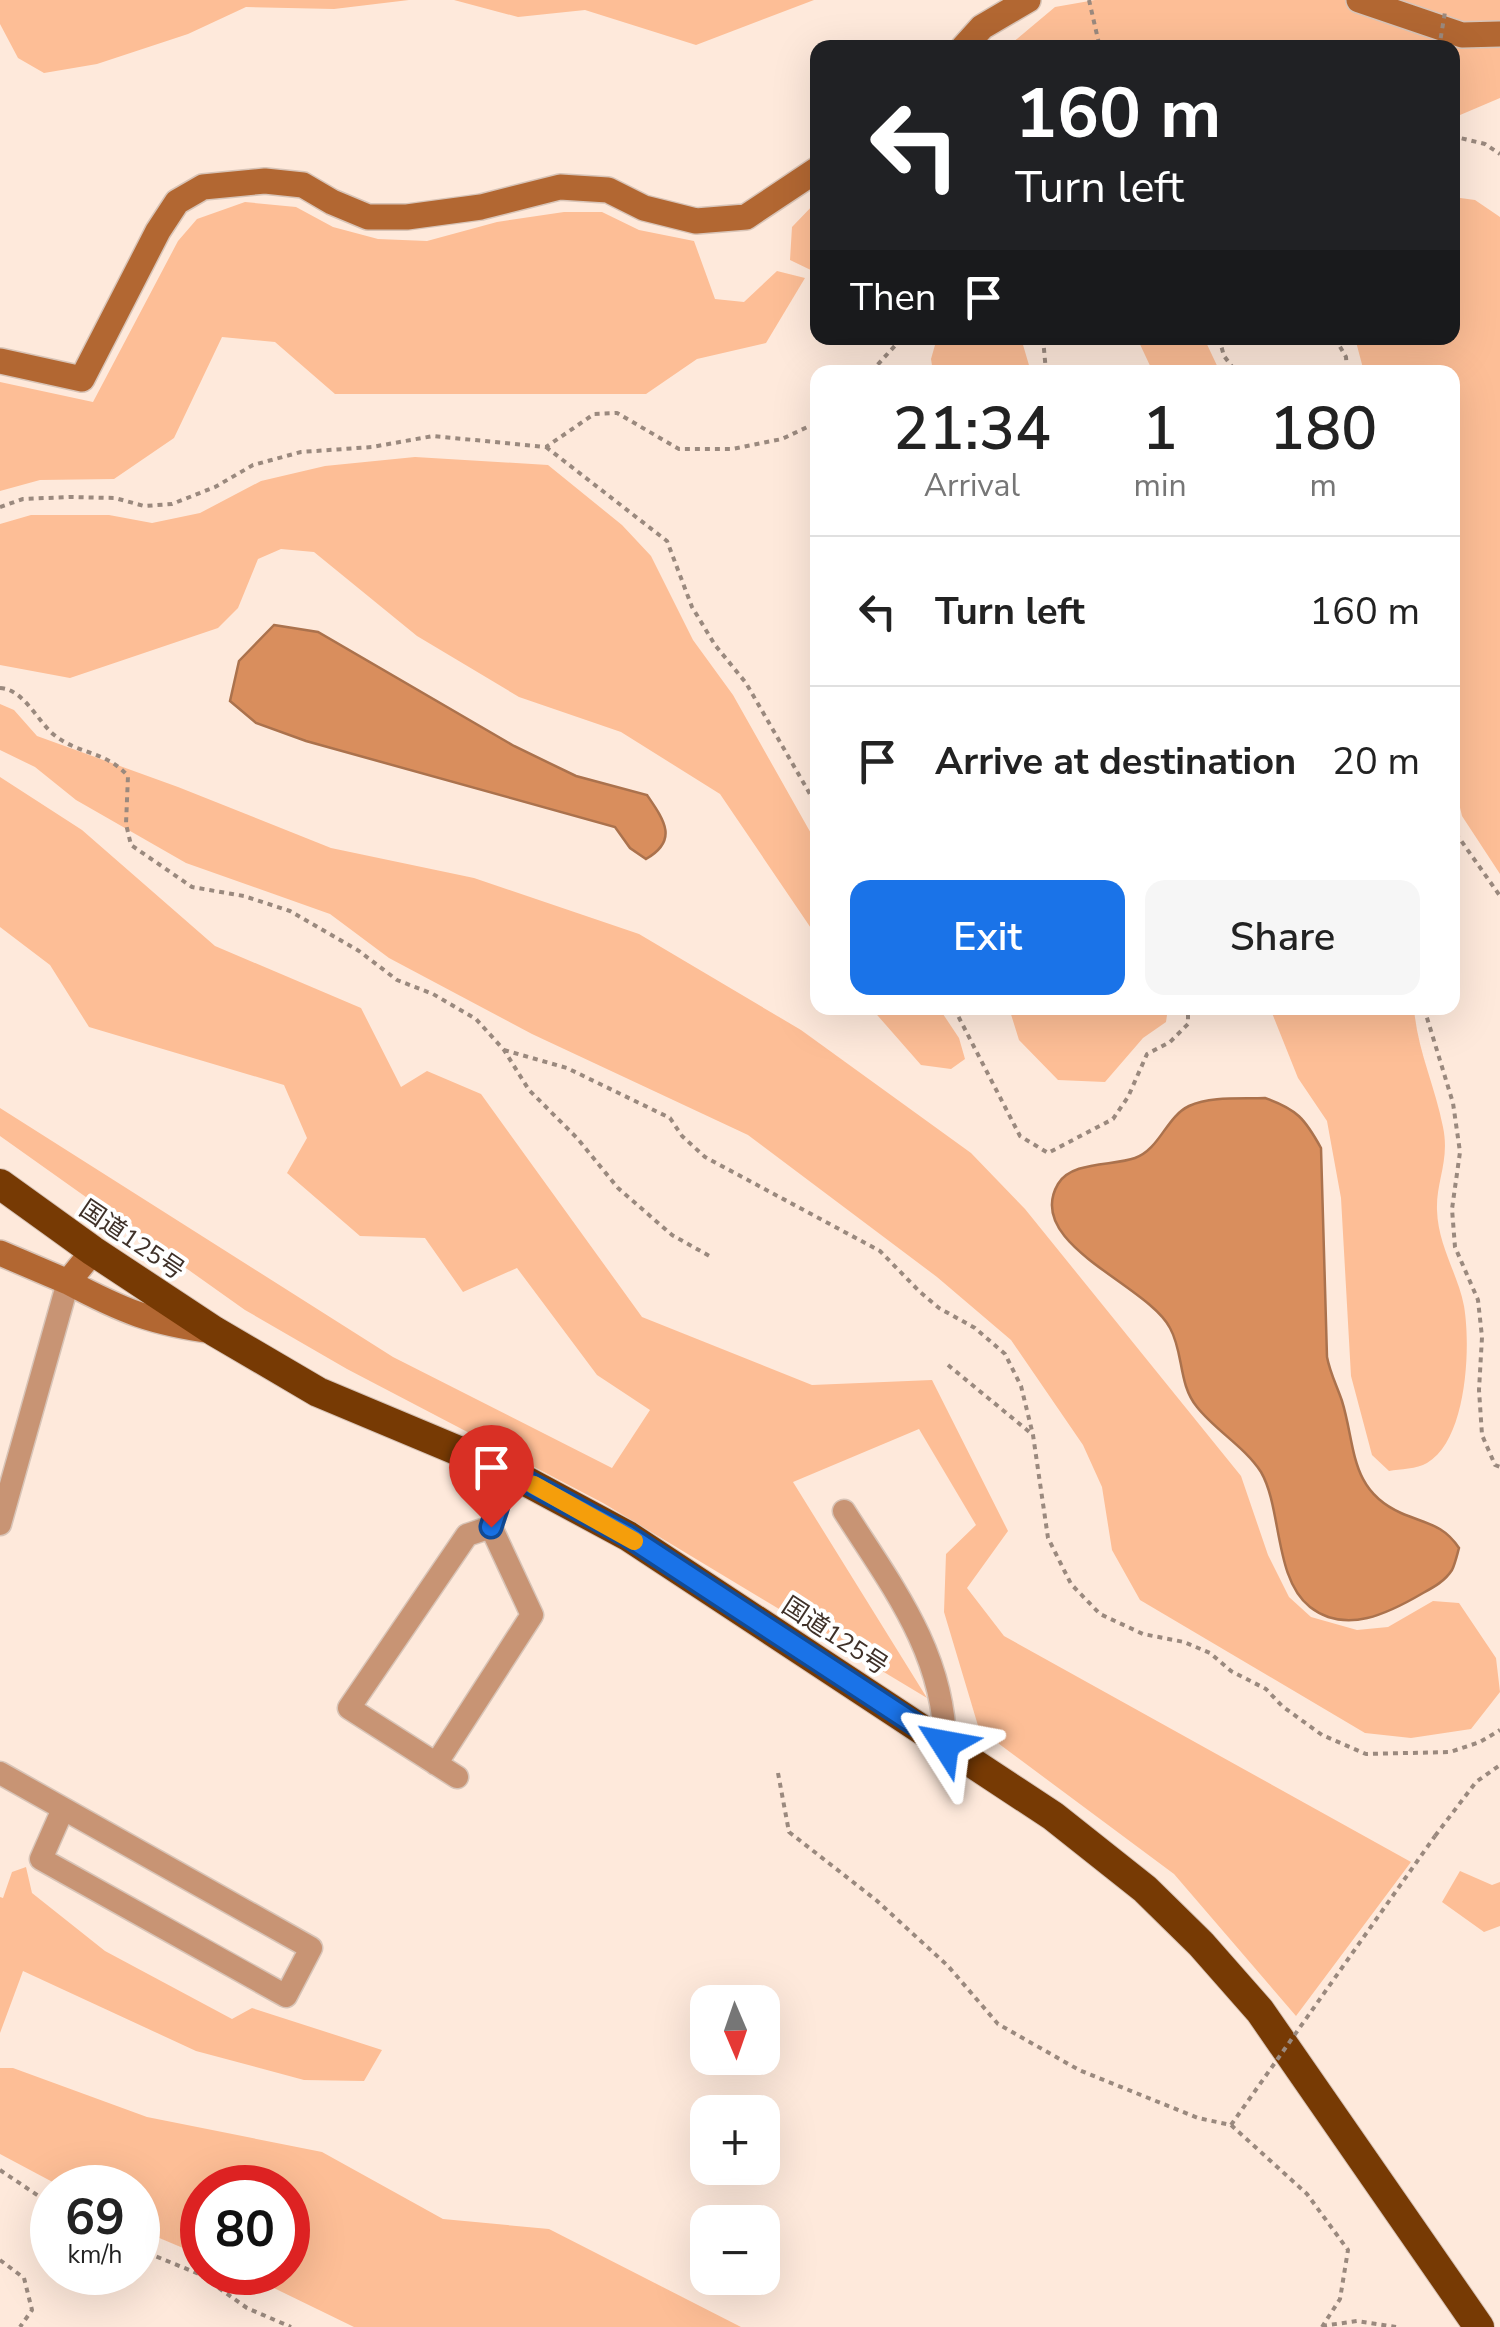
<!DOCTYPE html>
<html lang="en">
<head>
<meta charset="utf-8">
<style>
  body { margin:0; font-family:"Nunito Sans","Noto Sans JP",sans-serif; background:#f6f6f6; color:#222; height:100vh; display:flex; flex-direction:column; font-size:38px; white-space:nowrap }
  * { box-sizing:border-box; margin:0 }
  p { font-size:32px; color:#767676 }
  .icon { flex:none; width:55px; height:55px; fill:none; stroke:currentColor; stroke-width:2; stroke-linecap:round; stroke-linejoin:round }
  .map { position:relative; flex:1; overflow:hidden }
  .side { position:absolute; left:810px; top:365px; width:650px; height:650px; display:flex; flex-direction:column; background:#fff; border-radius:20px; box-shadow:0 10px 40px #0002 }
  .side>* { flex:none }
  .hud { position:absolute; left:810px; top:40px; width:650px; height:305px; border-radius:20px; box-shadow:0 10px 40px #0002; background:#202124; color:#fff; overflow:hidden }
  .needle { width:65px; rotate:178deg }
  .controls { position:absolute; left:690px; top:1985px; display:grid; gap:20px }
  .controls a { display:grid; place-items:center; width:90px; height:90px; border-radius:20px; background:#fff; box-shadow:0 10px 40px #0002; font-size:50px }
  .speed { position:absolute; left:30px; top:2165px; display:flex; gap:20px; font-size:50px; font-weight:700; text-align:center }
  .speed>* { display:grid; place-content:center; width:130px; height:130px; border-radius:50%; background:#fff; box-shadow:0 10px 40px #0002; line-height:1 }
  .speed small { font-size:25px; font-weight:400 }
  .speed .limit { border:15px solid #d22; background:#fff; color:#111 }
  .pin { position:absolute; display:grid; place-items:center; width:85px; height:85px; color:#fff; margin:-102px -42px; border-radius:50% 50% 50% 0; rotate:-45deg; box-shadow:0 0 10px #0007 }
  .pin .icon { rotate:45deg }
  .me { position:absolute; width:110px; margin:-55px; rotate:304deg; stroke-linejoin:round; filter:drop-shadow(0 0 8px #0008) }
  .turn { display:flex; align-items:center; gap:35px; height:210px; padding:0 40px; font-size:45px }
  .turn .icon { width:130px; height:130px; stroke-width:2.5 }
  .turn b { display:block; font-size:70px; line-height:85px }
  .then { display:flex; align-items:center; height:95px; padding:0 40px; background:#0003; gap:20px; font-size:38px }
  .eta { display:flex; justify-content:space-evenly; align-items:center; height:170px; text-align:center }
  .eta b { font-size:60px; font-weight:600; line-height:70px }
  .primary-button { display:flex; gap:20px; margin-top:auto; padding:20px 40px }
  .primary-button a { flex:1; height:115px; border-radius:20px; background:#1a73e8; color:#fff; font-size:40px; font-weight:600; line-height:115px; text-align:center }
  .primary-button a+a { background:#f6f6f6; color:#222 }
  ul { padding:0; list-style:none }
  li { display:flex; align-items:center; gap:30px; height:150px; padding:0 40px; border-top:2px solid #e0e0e0 }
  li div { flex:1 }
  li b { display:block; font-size:38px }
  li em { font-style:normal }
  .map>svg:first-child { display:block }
  .green { fill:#fdbe96 }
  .water { fill:#d98e5d; stroke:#ab724d; stroke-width:2.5 }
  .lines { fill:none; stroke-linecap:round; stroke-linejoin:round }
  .street-casing { stroke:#d8c4b7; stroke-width:25 }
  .secondary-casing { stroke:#d8c4b7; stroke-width:28 }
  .highway-casing { stroke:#d8c4b7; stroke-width:32 }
  .path { stroke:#9a897e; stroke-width:4; stroke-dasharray:5 5; stroke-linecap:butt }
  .street { stroke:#c89474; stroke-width:22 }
  .secondary { stroke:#b26732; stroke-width:25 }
  .highway { stroke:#773a04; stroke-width:30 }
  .path-bridge { stroke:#9a897e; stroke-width:4; stroke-dasharray:5 5; stroke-linecap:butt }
  .route-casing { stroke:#114b97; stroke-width:25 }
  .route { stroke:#1a73e8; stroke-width:18 }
  .slow { stroke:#f59e0b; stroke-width:18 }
  .labels { text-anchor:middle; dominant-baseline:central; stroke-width:8; stroke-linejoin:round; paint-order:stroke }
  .street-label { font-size:25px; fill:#3f3129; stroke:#fff }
</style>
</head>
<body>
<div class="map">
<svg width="1500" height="2327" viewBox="0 0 1500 2327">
  <rect width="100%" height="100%" fill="#fee9db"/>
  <path class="green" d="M0,0h409l-75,9 -88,-2 -58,27 -91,30 -53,9 -26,-15 -18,-34z
    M454,0h360l-118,45 -111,-35 -67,7z
    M1095,0h405v98l-47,20 -1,-70h-446l49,-41z
    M1453,197l22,3 25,17v657l-38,-58 -9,-38 -1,-406h-88l-9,-34h97z
    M817,201v72l-27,-13 2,-33z
    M245,202l51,5 37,20 45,12 49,2 70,-19 67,-10h38l37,18 55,11 21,58 29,3 33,-31 28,7 -39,65 -69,16 -51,35h-311l-60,-52 -53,-5 -48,101 -60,41 -74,1 -40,11v-109l93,20 85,-161 19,-22z
    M937,338h84l10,34h-98l-2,-13z
    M1137,338h67l16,34h-67z
    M415,457l133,8 74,60 29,31 42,84 40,55 84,149v93l-97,-143 -99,-62 -102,-35 -102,-61 -103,-84 -33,-3 -23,10 -20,49 -20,20 -148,50 -70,-13v-141l31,-9h78l43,8 48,-10 61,-32 64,-15z
    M0,704l14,6 23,26 141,51 153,61 143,30 165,56 162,96 170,123 54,56 216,267 27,79 21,42 22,20 46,13 31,-3 45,-26 26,2 37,55 4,34 -29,37 -60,9 -46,-5 -225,-133 -28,-50 -10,-63 -19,-42 -72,-105 -74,-63 -189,-142 -216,-101 -143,-76 -59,-44 -144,-51 -110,-63 -41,-33 -35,-17z
    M0,777l82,53 133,116 146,62 40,79 26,-16 54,23 161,223 170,68 120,-5 76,151 -41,57 37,48 407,226 -115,154 -122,-142 -195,-145 -35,-117 2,-58 30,-29 -57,-96 -126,53 134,216 -324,-195 -256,-134 -102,-59 -245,-174v-28l393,249 219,111 38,-58 -53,-35 -80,-107 -54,24 -38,-54 -65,-2 -73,-63 20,-35 -23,-53 -195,-58 -39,-62 -50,-38z
    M871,1008h68l20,30 6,21 -14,10 -30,-4z
    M1009,1008h159l-2,14 -23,16 -38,44 -47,-2 -39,-40z
    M1270,1008h144c3,41 21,78 29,119 7,33 -7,54 -6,83 1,36 21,64 27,96 7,41 3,134 -37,157 -10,6 -27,6 -38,8l-17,-16 -21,-79 -10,-178 -14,-77 -29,-43z
    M26,1867l6,26 73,58 127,68 20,-11 130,42 -18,31 -60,-1 -108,-29 -173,-80 -23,62v-136l3,1 9,-26z
    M1460,1871l32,14 8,-3v44l-16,6 -42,-30z
    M0,2068h13l134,49 175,35 121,67 106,10 192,98h-387l-111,-54 45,-1v-84h-86v68l-64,-27v-41l-76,-1 -62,-33z"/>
  <path class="water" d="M274,625l44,7 196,114 62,30 71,19c17,25 32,45 -1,64l-16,-11 -15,-21 -309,-86 -50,-18 -26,-22 9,-40z
    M1265,1098c32,11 40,21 56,50l6,209c3,16 10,29 15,44 14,45 7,89 59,112 25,11 42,11 58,35 -2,7 -4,16 -7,22 -7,11 -18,17 -29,23 -34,20 -77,42 -113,14 -36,-28 -28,-99 -49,-135 -16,-25 -46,-42 -64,-65 -19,-23 -13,-54 -27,-79 -23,-44 -147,-84 -112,-144 13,-23 55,-18 77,-26 25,-9 31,-41 54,-52 22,-10 52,-7 76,-8z"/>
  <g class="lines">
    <defs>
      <path id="street" d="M844,1511c47,74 100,141 101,233
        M0,1524l68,-242
        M436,1764l96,-149 -41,-88
        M0,1773l311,175 -25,48 -245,-137 22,-50
        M457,1777l-108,-69 118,-173 24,-8 18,-55"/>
      <path id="secondary" d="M1359,0l103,35 38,-1
        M963,48l19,-21 46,-27
        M0,361l82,18 76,-148 19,-29 26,-15 62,-6 38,4 29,17 36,15h39l74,-10 79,-20 48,3 36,18 52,13 50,-4 72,-48
        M0,1253l68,29 25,-31
        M68,1282c55,29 84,41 146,49"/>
      <path id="highway" d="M0,1184l93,67 121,80 104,61 191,80 119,64 425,280 92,73 56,55 59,67 219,316"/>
    </defs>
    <use href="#street" class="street-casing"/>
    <use href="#secondary" class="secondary-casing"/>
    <use href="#highway" class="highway-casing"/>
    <path class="path" d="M1089,0l11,48
      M1452,136l33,8 15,10
      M1043,338l3,34
      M1219,338l5,18 12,16
      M1335,338l11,19 1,15
      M871,372l31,-34
      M546,447l121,94 25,66 23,38 31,38 72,125
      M0,507l23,-8 47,-2 45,1 29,8 28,-2 43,-17 38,-22 48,-13 71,-5 61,-11 113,11 48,-33 23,-1 62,36h53l50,-10 36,-17
      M0,688c23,1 37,32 53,46 25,21 52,16 75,42l-2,48 5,21 61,42 52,9 46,15 69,40 38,29 36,14 43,25 28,31 25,40 48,48 41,50 54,47 41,23
      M1452,824l3,8 45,64
      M954,1008l66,128 28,17 65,-34 15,-22 19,-43 23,-12 18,-18v-16
      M1424,1008l29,95 7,49 -8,57 3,38 23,53 4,37 -3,53 3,45 13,30 5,2
      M504,1050l63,18 103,50 12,18 23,21 175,94 40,41 19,16 36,20 30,26 16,32 12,49 15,103 23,46 29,30 43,20 41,8 26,11 21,18 35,18 16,17 40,29 44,19 84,-2 30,-10 20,-12
      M948,1365l85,70
      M778,1773l11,59 87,68 72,66 50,58 81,46 119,48 33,7 76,69 41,56 -8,49 -18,28
      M1435,1836l41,-54 24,-17
      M0,2170l52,35
      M138,2249l61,25 48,34 44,19
      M0,2260l24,18 8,32 -12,17
      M1322,2326l35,-5 39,6"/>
    <use href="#street" class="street"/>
    <use href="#secondary" class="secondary"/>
    <use href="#highway" class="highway"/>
    <path class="path-bridge" d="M1439,48l6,-36
      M1231,2125l204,-289"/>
  </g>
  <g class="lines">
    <defs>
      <path id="route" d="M491,1527l18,-55 119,64 317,208"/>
    </defs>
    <use href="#route" class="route-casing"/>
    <use href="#route" class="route"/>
    <path class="slow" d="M534,1485l100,56"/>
  </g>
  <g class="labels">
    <g class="street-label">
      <text transform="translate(132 1240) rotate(34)">国道125号</text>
      <text transform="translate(835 1636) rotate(33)">国道125号</text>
    </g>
  </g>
</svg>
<div class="controls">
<a><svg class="needle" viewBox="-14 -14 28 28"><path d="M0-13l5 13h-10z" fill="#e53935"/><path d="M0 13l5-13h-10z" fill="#767676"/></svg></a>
<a>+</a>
<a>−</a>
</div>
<div class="speed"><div>69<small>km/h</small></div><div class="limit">80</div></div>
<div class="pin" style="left:491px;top:1527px;background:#d93025"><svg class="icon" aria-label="arrive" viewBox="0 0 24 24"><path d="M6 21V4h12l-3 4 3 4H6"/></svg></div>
<svg class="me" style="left:945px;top:1744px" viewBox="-20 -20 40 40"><path d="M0-17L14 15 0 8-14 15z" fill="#1a73e8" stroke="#fff" stroke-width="4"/></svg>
<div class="hud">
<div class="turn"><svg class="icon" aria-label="left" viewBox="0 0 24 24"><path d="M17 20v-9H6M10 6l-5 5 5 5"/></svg><div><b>160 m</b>Turn left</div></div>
<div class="then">Then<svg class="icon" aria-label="arrive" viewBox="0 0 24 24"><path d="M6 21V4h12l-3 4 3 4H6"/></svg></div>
</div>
<section class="side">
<div class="eta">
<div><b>21:34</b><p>Arrival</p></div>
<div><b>1</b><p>min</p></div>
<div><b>180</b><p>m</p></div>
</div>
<ul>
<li><svg class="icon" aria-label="left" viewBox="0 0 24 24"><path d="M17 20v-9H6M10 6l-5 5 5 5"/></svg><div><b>Turn left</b></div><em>160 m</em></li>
<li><svg class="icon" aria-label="arrive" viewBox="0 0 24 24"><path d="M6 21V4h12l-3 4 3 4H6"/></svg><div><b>Arrive at destination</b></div><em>20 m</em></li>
</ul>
<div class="primary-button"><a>Exit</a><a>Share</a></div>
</section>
</div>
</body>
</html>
